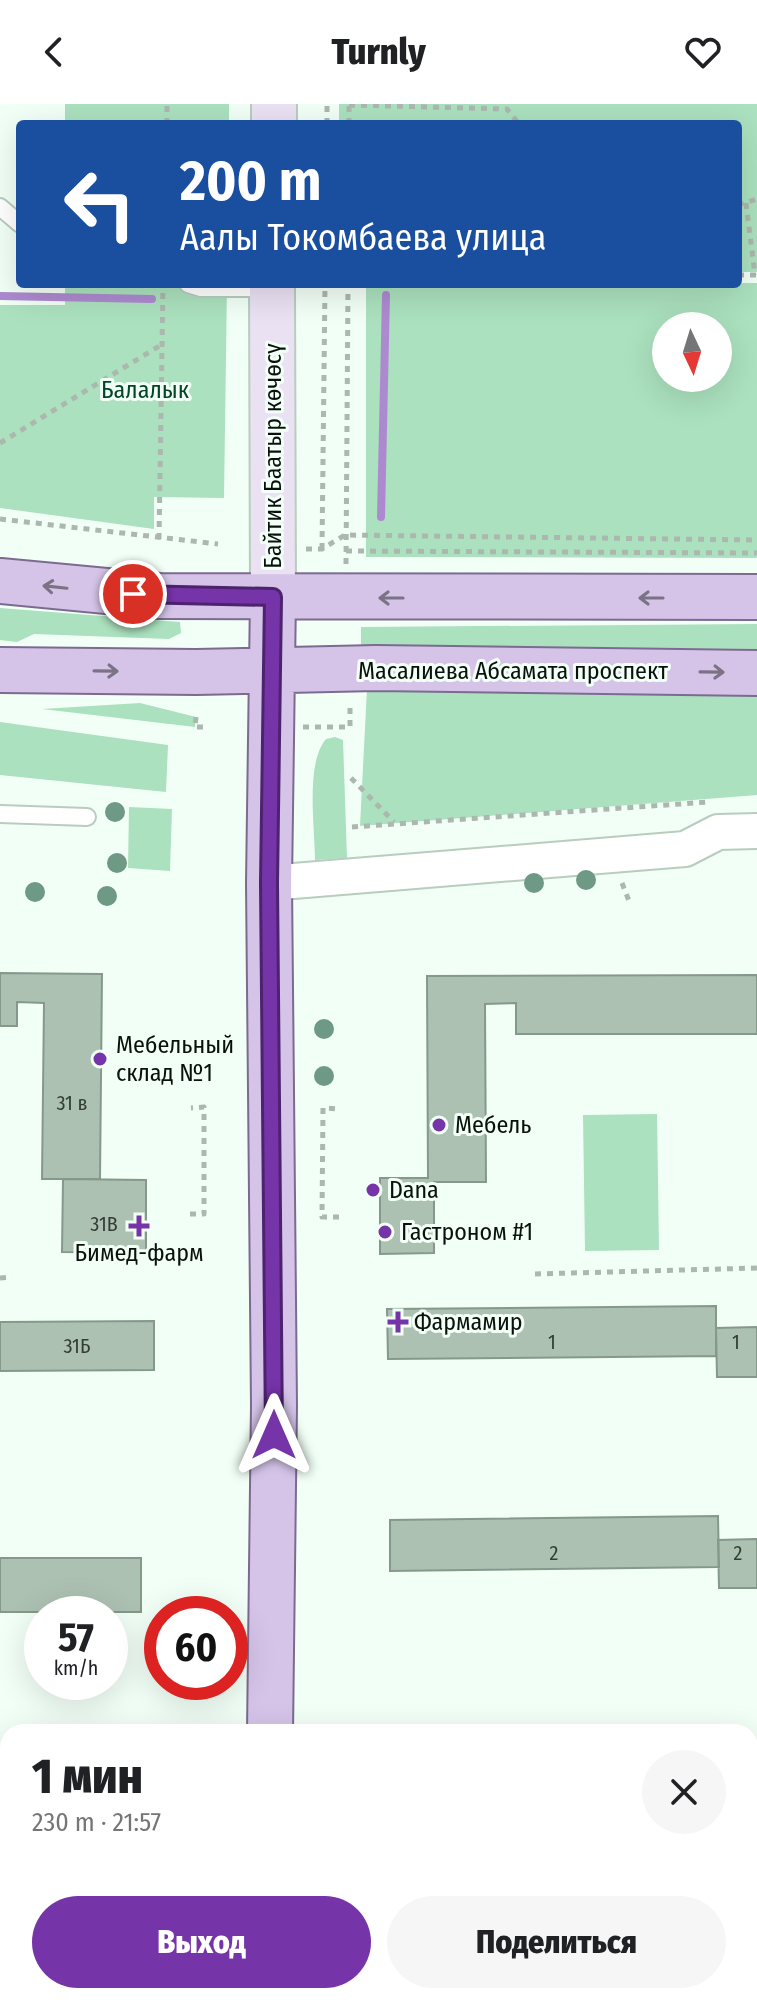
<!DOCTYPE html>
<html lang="ru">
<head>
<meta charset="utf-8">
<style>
  body { margin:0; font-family:"Fira Sans Condensed",sans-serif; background:#f6f6f6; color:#202124; height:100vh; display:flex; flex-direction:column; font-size:30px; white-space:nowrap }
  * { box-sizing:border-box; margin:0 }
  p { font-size:26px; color:#757577 }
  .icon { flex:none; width:44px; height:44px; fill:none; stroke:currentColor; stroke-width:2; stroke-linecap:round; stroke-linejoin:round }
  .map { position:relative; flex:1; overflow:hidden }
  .drawer { position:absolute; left:0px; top:1620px; width:758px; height:280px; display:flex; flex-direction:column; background:#fff; border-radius:24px 24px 0 0; box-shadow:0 8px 32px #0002 }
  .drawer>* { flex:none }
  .top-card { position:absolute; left:16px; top:16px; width:726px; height:168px; border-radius:8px; box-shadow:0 8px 32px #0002; background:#1a4fa0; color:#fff; overflow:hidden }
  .needle { width:52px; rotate:176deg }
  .tools { position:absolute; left:652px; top:208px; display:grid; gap:16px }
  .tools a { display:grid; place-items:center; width:80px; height:80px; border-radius:50%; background:#fff; box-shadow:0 8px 32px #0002; font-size:40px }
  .speed { position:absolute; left:24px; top:1492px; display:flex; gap:16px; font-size:40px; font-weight:700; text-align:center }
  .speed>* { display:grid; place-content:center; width:104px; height:104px; border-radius:50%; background:#fff; box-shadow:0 8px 32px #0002; line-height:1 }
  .speed small { font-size:20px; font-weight:400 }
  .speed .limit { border:12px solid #d22; background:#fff; color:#111 }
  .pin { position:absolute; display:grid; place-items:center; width:68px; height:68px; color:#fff; margin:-34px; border:4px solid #fff; border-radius:50%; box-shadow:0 2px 8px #0007 }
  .me { position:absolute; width:88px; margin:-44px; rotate:0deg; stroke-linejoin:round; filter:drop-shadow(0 0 6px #0008) }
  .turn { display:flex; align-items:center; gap:28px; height:168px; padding:0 32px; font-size:36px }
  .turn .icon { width:104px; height:104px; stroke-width:2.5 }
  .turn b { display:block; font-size:56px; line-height:68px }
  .round { display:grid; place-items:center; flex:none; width:84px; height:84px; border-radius:42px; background:#f6f6f6 }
  .overview { display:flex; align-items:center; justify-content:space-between; height:136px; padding:0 32px }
  h1 { font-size:48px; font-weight:800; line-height:60px }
  .action { display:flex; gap:16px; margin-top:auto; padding:16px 32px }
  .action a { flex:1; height:92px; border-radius:48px; background:#7634a9; color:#fff; font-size:32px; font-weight:800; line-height:92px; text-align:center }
  .action a+a { background:#f6f6f6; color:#202124 }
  header { display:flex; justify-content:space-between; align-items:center; height:104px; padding:0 32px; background:#fff; font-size:36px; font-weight:800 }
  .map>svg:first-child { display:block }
  .green { fill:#abe1be; fill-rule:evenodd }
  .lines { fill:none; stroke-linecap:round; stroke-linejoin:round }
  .stream { stroke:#ad8ad0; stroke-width:8 }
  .building { fill:#adc1b3; stroke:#85998b; stroke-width:2 }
  .lane-casing { stroke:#b8cdbe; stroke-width:20 }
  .street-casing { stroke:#b8cdbe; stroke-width:38 }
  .secondary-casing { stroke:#b8cdbe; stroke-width:48 }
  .primary-casing { stroke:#7c6b91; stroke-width:48 }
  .path { stroke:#acb7af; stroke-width:5; stroke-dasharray:6 6; stroke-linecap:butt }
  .lane { stroke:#fff; stroke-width:16 }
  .street { stroke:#fff; stroke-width:34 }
  .secondary { stroke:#eae1f3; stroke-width:44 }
  .primary { stroke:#d5c4e8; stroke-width:44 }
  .tree { fill:#6e9984 }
  .oneway { stroke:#7a7385 }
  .route-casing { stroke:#4d226e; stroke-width:20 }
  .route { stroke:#7634a9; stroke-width:14 }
  .poi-dot { fill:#7634a9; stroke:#f2fff6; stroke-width:3 }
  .labels { text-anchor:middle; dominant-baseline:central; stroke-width:6; stroke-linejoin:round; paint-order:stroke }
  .number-label { font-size:20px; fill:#333d36 }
  .park-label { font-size:24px; fill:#024626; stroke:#f2fff6 }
  .street-label { font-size:24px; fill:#0a110d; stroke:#f2fff6 }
  .poi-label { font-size:24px; fill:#0a110d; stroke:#f2fff6; text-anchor:start }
</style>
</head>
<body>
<header><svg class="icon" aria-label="back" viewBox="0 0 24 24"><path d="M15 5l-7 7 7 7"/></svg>Turnly<svg class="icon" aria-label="heart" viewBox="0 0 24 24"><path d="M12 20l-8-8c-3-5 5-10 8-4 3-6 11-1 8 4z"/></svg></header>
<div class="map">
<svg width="757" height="1900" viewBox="0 0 757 1900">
  <rect width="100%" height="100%" fill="#f2fff6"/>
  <path class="green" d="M65,0h164v20h-164z
    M339,0h418v168h-19v-148h-399z
    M757,179v275l-391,-1v-273zM666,222h52v52h-52z
    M65,180h162l-3,214 -70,-1v32l-154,-21v-203h65z
    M0,504l180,14 1,11 -12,6 -135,-5 -17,8 -17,-2z
    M757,520v25l-396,-2v-20z
    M367,585l390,3v103l-397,31z
    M140,599l56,14 -1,10 -153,-18z
    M0,618l168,23 -2,47 -166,-17z
    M335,633l8,3 4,118 -32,2c0,-33 -10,-96 11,-121z
    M129,703l43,2 -2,62 -42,-3z
    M657,1010l2,136 -74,1 -2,-136z"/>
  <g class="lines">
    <path class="stream" d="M0,192l152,3
      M381,413l5,-222"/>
  </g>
  <path class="building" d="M0,869l102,1 -2,205h-58l2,-176 -27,-1v24h-17z
    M757,871v59h-241v-31l-31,1 1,178h-52v71l-54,1v-76h48l-1,-202z
    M63,1075l83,1v73l-84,-1z
    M716,1202v50l-328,3 -1,-50z
    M154,1217v49l-154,1v-49z
    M757,1223v50h-40l-1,-49z
    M718,1412l1,51 -329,4v-51z
    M757,1435v49h-38l-1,-48z
    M0,1454h141v54h-141z
    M0,1649h8v51h-8z
    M750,1658h7v54h-7z
    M0,1837h8v54h-8z
    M750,1879h7v21h-36v-8h29z
    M393,1892h328v8h-328z"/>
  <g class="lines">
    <defs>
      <path id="lane" d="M0,103l20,17
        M188,180l13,4h70
        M0,710l87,3"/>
      <path id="street" d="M269,779l416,-34 33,-17 39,-1"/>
      <path id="secondary" d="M274,20v-20
        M272,180l1,313"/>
      <path id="primary" d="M0,477l159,15 598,1
        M0,566l196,2 180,-4 381,5
        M270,1628l4,-327 -5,-522 4,-286
        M267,1900v-8"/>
    </defs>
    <use href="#lane" class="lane-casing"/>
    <use href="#street" class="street-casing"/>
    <use href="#secondary" class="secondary-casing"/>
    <use href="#primary" class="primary-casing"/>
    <path class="path" d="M349,1l158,4 12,15
      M167,20v-20
      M327,20v-20
      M349,20v-19
      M746,99l9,72
      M738,101l19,-6
      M738,171h18
      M0,339l161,-98
      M0,415l218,25
      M159,435l4,-255
      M306,445h16l23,-14 412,5
      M322,445l3,-265
      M346,447l411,2
      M346,460l2,-280
      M196,613l-1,10h9
      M303,623h47v-23
      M351,674l43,44
      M352,723l356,-25
      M622,779l7,18
      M190,1110h14v-107l-13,1
      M339,1113h-17l1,-109 17,1
      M535,1170l222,-6
      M0,1174l12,-1"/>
    <use href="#lane" class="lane"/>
    <use href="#street" class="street"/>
    <use href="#secondary" class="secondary"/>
    <use href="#primary" class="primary"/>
  </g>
  <g class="tree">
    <circle cx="115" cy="708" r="10"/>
    <circle cx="117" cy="759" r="10"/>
    <circle cx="586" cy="776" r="10"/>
    <circle cx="534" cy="779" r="10"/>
    <circle cx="35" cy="788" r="10"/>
    <circle cx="107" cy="792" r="10"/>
    <circle cx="324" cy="925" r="10"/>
    <circle cx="324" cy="972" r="10"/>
  </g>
  <defs><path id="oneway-shaft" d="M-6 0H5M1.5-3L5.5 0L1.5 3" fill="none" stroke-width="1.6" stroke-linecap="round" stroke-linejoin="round" transform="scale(2)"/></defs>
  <g class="oneway">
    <use href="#oneway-shaft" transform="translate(55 483) rotate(-174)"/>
    <use href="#oneway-shaft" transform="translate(391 494) rotate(180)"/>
    <use href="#oneway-shaft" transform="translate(651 494) rotate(180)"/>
    <use href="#oneway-shaft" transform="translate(106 567) rotate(1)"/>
    <use href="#oneway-shaft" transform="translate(712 568) rotate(1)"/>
  </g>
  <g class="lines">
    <defs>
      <path id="route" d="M133,490l140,3 -4,286 5,552"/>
    </defs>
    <use href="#route" class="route-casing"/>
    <use href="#route" class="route"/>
  </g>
  <g class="poi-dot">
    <circle cx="100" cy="955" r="8"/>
    <circle cx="439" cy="1021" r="8"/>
    <circle cx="373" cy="1086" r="8"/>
    <path d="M135 1110h8v8h8v8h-8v8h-8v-8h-8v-8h8z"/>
    <circle cx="385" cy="1128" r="8"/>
    <path d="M394 1206h8v8h8v8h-8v8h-8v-8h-8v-8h8z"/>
  </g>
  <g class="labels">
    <g class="number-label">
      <text x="72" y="999">31 в</text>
      <text x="104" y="1120">31В</text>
      <text x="552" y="1238">1</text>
      <text x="736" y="1238">1</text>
      <text x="77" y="1242">31Б</text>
      <text x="554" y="1449">2</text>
      <text x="738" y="1449">2</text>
    </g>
    <g class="park-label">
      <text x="145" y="286">Балалык</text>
    </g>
    <g class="street-label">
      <text transform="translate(273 352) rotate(-90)">Байтик Баатыр көчөсү</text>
      <text x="513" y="567">Масалиева Абсамата проспект</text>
    </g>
    <g class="poi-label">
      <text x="116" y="941">Мебельный<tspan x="116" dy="28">склад №1</tspan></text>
      <text x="455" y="1021">Мебель</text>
      <text x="389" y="1086">Dana</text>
      <text x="401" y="1128">Гастроном #1</text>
      <text x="139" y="1149" text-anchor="middle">Бимед-фарм</text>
      <text x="414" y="1218">Фармамир</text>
    </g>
  </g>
</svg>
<div class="tools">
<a><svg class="needle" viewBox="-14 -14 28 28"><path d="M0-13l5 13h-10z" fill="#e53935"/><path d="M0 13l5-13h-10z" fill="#757577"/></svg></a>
</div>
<div class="speed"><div>57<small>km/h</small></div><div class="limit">60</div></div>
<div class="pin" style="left:133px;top:490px;background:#d93025"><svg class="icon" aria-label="arrive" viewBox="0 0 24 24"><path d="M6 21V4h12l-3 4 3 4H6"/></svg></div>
<svg class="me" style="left:274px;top:1331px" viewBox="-20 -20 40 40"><path d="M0-17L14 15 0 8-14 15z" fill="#7634a9" stroke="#fff" stroke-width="4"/></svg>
<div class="top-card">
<div class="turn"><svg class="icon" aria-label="left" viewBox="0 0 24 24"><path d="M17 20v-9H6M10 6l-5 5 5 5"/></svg><div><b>200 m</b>Аалы Токомбаева улица</div></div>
</div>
<section class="drawer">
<div class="overview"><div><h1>1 мин</h1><p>230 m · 21:57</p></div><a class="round"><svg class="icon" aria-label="close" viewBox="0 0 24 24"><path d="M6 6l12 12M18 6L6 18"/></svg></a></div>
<div class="action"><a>Выход</a><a>Поделиться</a></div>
</section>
</div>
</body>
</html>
